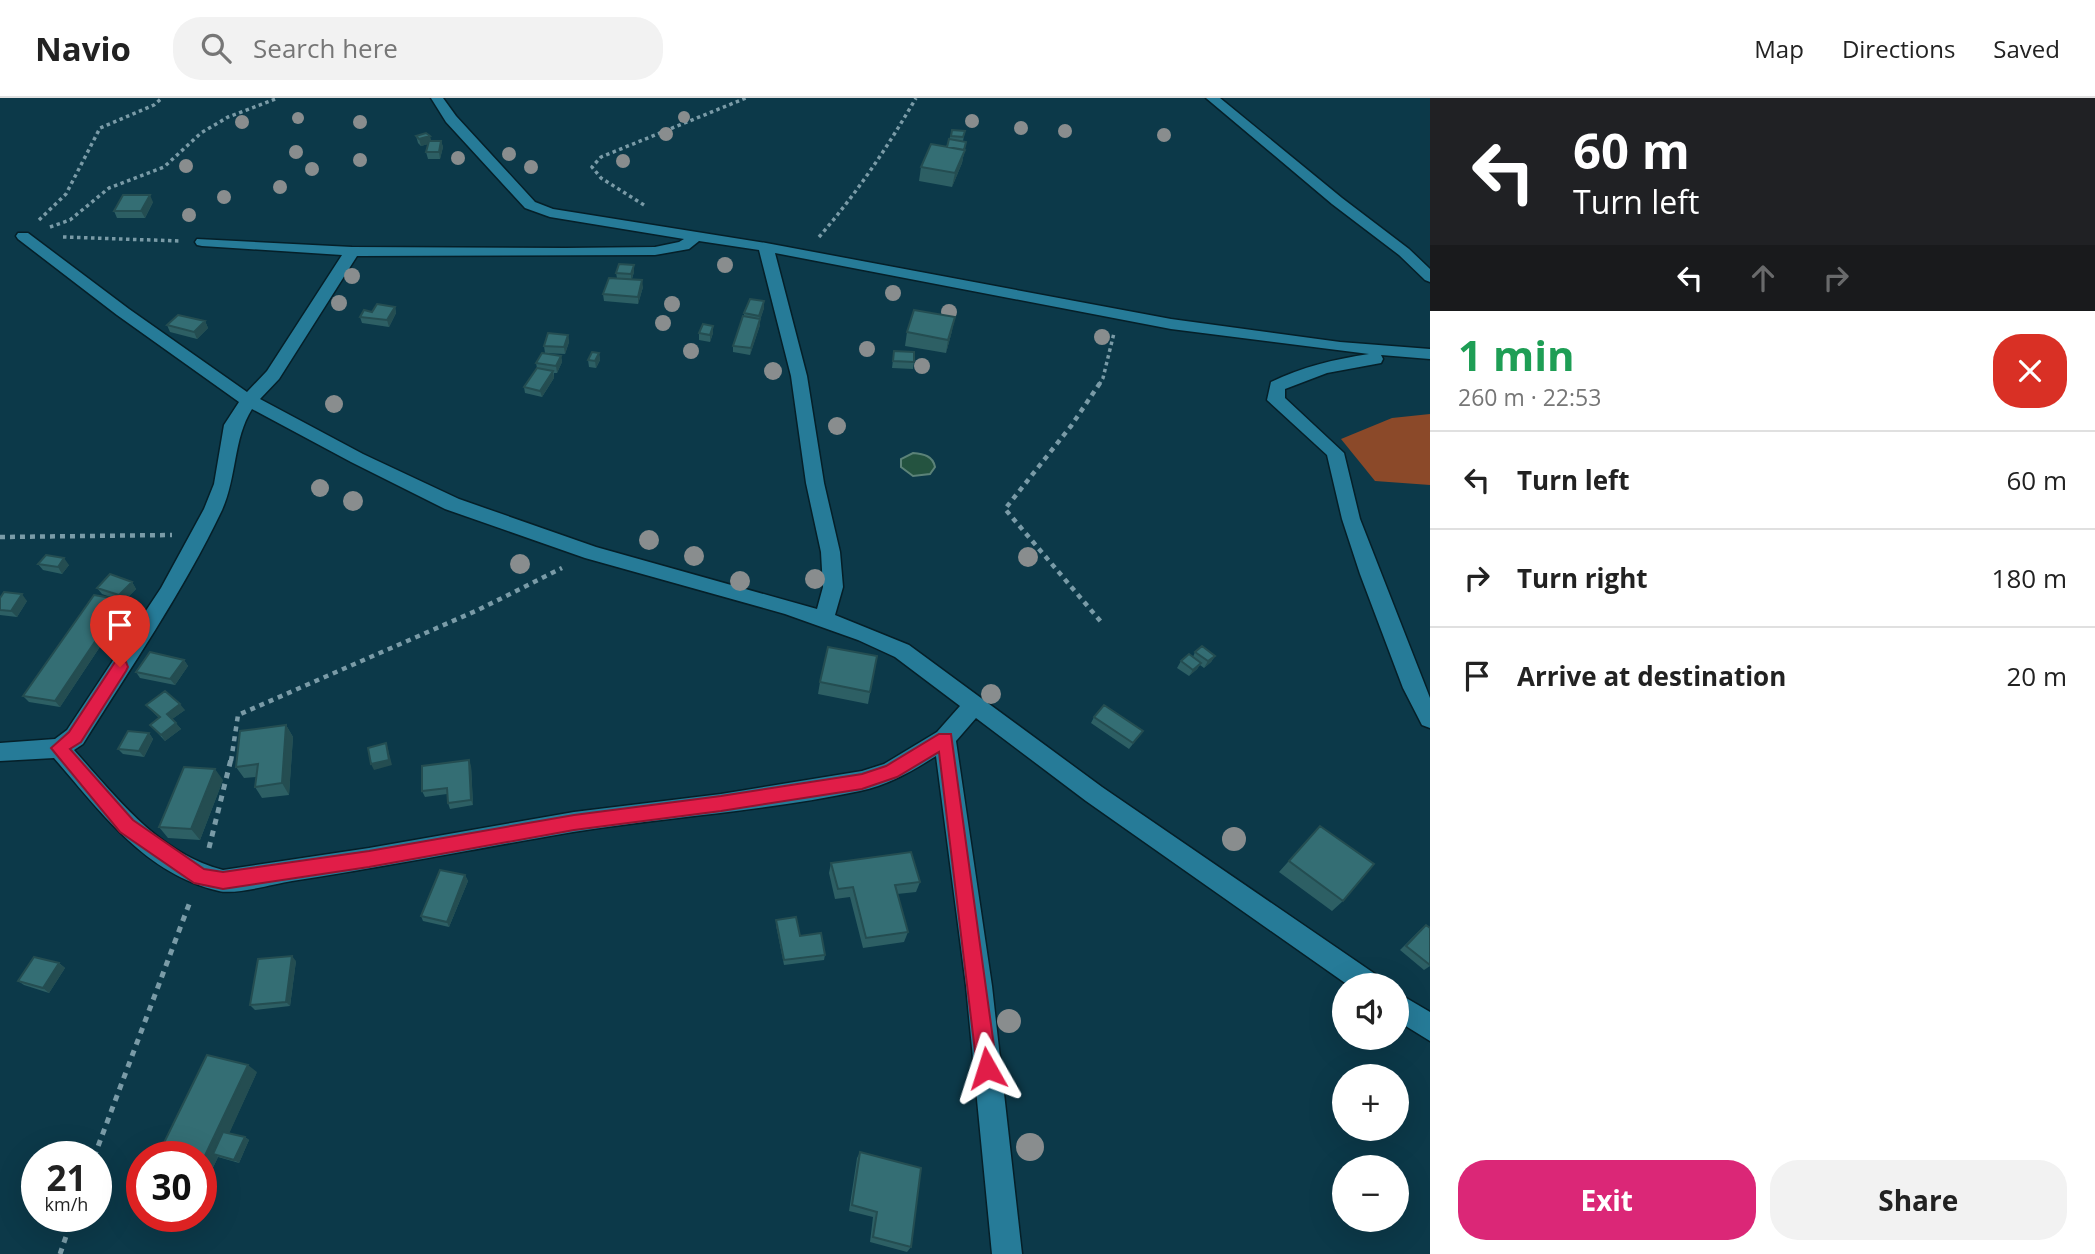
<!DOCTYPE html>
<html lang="en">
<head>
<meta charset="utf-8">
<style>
  body { margin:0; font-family:"Open Sans",sans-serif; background:#f2f2f2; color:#222; height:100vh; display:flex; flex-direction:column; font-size:26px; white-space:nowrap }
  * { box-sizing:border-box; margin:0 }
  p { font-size:23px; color:#767676 }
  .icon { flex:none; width:38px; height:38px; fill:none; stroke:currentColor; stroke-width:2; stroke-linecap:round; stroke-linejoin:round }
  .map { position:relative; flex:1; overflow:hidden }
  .sheet { display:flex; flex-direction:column; background:#fff; width:665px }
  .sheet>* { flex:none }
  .guide { background:#202124; color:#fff; overflow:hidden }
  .controls { position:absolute; left:1332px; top:875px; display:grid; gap:14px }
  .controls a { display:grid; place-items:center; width:77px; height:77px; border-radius:50%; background:#fff; box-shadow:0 7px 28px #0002; font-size:35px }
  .speed { position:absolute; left:21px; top:1043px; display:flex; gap:14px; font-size:35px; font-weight:700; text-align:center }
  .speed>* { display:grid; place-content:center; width:91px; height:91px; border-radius:50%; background:#fff; box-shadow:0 7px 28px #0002; line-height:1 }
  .speed small { font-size:18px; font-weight:400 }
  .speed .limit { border:10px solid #d22; background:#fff; color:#111 }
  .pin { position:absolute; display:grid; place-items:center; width:60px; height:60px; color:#fff; margin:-72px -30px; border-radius:50% 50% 50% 0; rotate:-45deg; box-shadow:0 0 7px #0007 }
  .pin .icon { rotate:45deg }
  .me { position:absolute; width:77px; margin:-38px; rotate:354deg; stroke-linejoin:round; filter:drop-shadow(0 0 5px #0008) }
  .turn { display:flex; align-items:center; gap:24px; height:147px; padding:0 28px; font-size:32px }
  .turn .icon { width:91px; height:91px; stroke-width:2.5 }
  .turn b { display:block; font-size:49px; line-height:60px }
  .lanes { display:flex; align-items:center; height:66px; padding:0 28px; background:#0003; justify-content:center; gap:35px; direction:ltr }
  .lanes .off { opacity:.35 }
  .round { display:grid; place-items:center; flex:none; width:74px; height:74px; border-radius:28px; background:#f2f2f2 }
  .headline { display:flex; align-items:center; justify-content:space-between; height:119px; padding:0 28px }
  h1 { font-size:42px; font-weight:700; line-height:52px; color:#1e9e55 }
  .primary-button { display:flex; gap:14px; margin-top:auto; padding:14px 28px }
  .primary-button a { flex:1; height:80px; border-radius:28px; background:#db2777; color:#fff; font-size:28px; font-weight:700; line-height:80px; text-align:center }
  .primary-button a+a { background:#f2f2f2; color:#222 }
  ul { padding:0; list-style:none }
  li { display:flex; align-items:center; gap:21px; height:98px; padding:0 28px; border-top:2px solid #e0e0e0 }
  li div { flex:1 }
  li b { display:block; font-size:26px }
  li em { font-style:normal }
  header { display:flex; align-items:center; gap:42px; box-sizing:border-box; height:98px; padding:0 35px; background:#fff; border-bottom:2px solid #e0e0e0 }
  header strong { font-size:33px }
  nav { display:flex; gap:38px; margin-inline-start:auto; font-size:24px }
  .search { width:490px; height:63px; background:#f2f2f2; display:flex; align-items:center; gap:18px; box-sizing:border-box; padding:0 24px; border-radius:28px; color:#767676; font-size:26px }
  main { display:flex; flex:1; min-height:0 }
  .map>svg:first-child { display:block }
  .green { fill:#8b4929 }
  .water { fill:#245340; stroke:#5b8278; stroke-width:2 }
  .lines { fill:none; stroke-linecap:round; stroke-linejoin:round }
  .minor-casing { stroke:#051f28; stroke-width:3 }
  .path-far2 { stroke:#7a9ba7; stroke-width:3.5; stroke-dasharray:3.5 3.5; stroke-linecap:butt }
  .path-far1 { stroke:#7a9ba7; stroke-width:4.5; stroke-dasharray:5 5; stroke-linecap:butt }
  .path { stroke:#7a9ba7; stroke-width:5; stroke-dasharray:6 6; stroke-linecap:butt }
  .minor { fill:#267b98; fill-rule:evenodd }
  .tree { fill:#898d8e }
  .wall { fill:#2d5f64 }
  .shaded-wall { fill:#244d51 }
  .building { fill:#346e74; stroke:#244d51; stroke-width:2 }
  .route { fill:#e11d48; stroke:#92132f; stroke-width:2 }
</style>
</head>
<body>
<header>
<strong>Navio</strong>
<div class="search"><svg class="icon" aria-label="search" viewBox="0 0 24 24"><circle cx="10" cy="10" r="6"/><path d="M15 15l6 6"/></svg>Search here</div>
<nav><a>Map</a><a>Directions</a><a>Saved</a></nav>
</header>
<main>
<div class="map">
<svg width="1430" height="1156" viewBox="0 0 1430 1156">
  <rect width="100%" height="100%" fill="#0c3949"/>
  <path class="green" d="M1430,316v71l-55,-4 -34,-42 51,-21z"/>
  <path class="water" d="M913,355c11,1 20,3 22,14l-5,7 -17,2 -12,-9v-8z"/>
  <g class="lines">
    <defs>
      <path id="minor" d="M431,0h12l13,18 79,86 18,7 213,34 405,76 169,23 90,7v10l-49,-4 2,4 -2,4 -54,10 -42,16v9l59,55 16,66 70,179v30l-8,-3 -19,-37 -43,-114 -18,-55 -15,-64 -60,-55 4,-18c31,-15 64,-23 98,-28l-198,-25 -396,-76 32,123 17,107 16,69 3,35 -8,28 74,30 193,142 276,189 4,9h-34l-262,-184 -110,-83 -20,23 36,245 30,268h-30l-26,-268 -30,-230c-24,15 -47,29 -76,35 -95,20 -192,26 -287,41 -94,16 -187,35 -281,49 -19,3 -56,14 -73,10 -74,-17 -118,-79 -165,-133l-54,3v-18l55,-4 12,-9 94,-142 43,-79 10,-25 10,-59 15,-23 -122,-87 -99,-76 -2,-3 2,-3h10l101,76 118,83 20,-21 75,-116 -140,-9 -5,-1 -2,-3 2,-3 155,8 214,1 89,-1 24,-5 5,-3 -134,-22 -25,-9 -79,-86zM699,143l60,9 32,126 15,107 15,69 2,35 -6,22 -221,-62 -137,-48 -96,-45 -103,-55 19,-20 78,-123 298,-1 34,-6zM252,311l99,53 94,47 140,49 200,56 73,26 37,17 65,49 -23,26 -53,32 -22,7 -141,23 -147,18 -205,36 -146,22c-65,-17 -106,-72 -149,-120l9,-6c48,-77 100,-152 139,-234 15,-33 11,-71 30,-101z
        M1206,0h14l122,100 67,51 21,20v13l-5,-2 -26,-25 -67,-51z
        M1396,894l34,20v29l-34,-21z"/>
    </defs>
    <use href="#minor" class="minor-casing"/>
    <path class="path-far2" d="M644,107l-43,-27 -9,-11 9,-10 145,-59
      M39,122l27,-26 34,-66 54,-23 8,-7
      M50,129l20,-7 39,-32 55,-21 37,-34 27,-16 50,-19
      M63,139l117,4
      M819,139c38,-44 68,-89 97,-139
      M1099,287l4,-7 11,-45"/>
    <path class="path-far1" d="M1100,285l-29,43 -66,83 97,114
      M0,439l172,-2
      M231,663l7,-46 240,-105 84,-42"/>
    <path class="path" d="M209,750l22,-89
      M94,1059l97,-258
      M60,1156l13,-38"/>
    <use href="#minor" class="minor"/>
  </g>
  <g class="tree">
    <circle cx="684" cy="19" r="6"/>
    <circle cx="298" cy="20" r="6"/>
    <circle cx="972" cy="23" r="7"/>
    <circle cx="242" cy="24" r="7"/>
    <circle cx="360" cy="24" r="7"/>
    <circle cx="1021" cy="30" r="7"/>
    <circle cx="1065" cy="33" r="7"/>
    <circle cx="666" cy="36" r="7"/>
    <circle cx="1164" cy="37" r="7"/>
    <circle cx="296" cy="54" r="7"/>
    <circle cx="509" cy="56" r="7"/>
    <circle cx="458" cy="60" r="7"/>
    <circle cx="360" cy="62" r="7"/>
    <circle cx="623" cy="63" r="7"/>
    <circle cx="186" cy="68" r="7"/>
    <circle cx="531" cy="69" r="7"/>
    <circle cx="312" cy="71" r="7"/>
    <circle cx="280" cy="89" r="7"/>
    <circle cx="224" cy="99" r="7"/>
    <circle cx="189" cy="117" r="7"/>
    <circle cx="725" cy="167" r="8"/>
    <circle cx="352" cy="178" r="8"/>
    <circle cx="893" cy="195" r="8"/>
    <circle cx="339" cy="205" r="8"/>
    <circle cx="672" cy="206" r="8"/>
    <circle cx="949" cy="214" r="8"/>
    <circle cx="663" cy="225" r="8"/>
    <circle cx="1102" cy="239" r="8"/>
    <circle cx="867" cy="251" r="8"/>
    <circle cx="691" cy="253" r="8"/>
    <circle cx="922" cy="268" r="8"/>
    <circle cx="773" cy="273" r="9"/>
    <circle cx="334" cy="306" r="9"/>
    <circle cx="837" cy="328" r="9"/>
    <circle cx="320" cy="390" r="9"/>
    <circle cx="353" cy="403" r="10"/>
    <circle cx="649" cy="442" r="10"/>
    <circle cx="694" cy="458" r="10"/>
    <circle cx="1028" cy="459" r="10"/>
    <circle cx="520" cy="466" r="10"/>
    <circle cx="815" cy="481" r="10"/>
    <circle cx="740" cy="483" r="10"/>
    <circle cx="991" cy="596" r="10"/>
    <circle cx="1234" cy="741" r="12"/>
    <circle cx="1009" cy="923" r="12"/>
    <circle cx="1030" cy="1049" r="14"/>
  </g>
  <path class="wall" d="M952,32l13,1 -2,10 3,1 -4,21 -10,24 -33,-6 2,-14 26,-20z
    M416,38l15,5h10l2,6 -3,12h-12l-2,-7 2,-8 -7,2 -3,-3z
    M153,104l-8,16h-28l-3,-7z
    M634,174l-2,7 11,8 -5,17 -34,-3 -1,-7 14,-16 -1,-5z
    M764,203v7l-4,12v5l-10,30 -17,-3v-6l11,-29v-4z
    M395,209l1,6 -7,14 -27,-4 -2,-6 12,-5z
    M205,223l3,7 -11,11 -27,-7 -3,-7z
    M713,228v7l-3,9 -11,-2v-7z
    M952,233l-6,22 -41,-7 2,-14z
    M568,237l1,7 -4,12 -20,-1 -1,-7z
    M894,253l20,11 -1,7 -21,-1z
    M599,255l1,7 -4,8 -7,-1 -1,-7z
    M561,258l1,6 -5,11h-3v5l-12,19 -17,-4 -1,-6 13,-19 -1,-5z
    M38,466l31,1 -7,9 -19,-4z
    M132,484l4,7 -12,12 3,5 -67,101 -31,-5 -6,-6 90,-98 -11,-4 -5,-6z
    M0,500l27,3 -10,16 -17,-2z
    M1195,554l20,4 -4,6 -7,6 -4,-3 -3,4 -8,7 -12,-8 4,-7 12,-4z
    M877,558l-9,48 -50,-10 2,-12z
    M184,562l4,6 -13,19 -35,-7 -4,-6z
    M146,607l39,5 -13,9 9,10 -16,12 -15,-16 9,-7z
    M1094,619l49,14 -14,18 -38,-26z
    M286,627l7,12 -4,58 -27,3 -7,-11 1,-10 -12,1 -8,-11z
    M149,635l4,6 -9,18 -21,-3 -5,-5z
    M471,668l2,39 -23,4 -2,-6 -1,-9 -22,3 -3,-6z
    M223,682l-23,60 -32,-2 -9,-11z
    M1320,728l23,75 -11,10 -53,-39z
    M831,765l89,19 -4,10 -19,2 11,38 -4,10 -41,6 -13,-51 -15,2 -6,-26z
    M465,777l3,6 -19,46 -26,-6 -2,-5z
    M776,822l49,35 -1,5 -40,5 -8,-40z
    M1426,827l4,41 -6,4 -24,-20 20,-20z
    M296,863l-6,45 -35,4 -5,-5z
    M59,865l6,5 -16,25 -25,-8 -6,-4z
    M257,974l-28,61 16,4 4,3 -10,23 -21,-6 -10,21 -7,-1v-20z
    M860,1054l51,95 -4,5 -37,-10 3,-25 -24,-6 8,-53z"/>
  <path class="shaded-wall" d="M430,38l2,7 -11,3 -2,-7z
    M441,43l2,6 -3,12 -1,-7z
    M966,44l-4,21 -10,24 3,-14z
    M150,97l3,7 -8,16 -4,-7z
    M634,167v7l-3,9v-7z
    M642,182l1,7 -5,17v-7z
    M764,203v7l-4,12v5l-10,30 1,-7z
    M395,209l1,6 -7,14 -2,-7z
    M955,219l-3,14 -6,22 2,-13z
    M205,223l3,7 -11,11 -3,-7z
    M713,228v7l-3,9v-7z
    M568,237l1,7 -4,12 -1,-7z
    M599,255l1,7 -4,8 -1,-7z
    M561,258l1,6 -5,11 -1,-7z
    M553,273l1,7 -12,19 -2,-6z
    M64,460l5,7 -7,9 -4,-7z
    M132,484l4,7 -12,12 3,5 -67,101 -5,-6 68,-101 -4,-5z
    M22,496l5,7 -10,16 -6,-6z
    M1215,558l-4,6 -7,6 4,-7z
    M184,562l4,6 -13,19 -5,-6z
    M1201,565l-4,6 -8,7 4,-6z
    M180,606l5,6 -14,10 -4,-6z
    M176,625l5,6 -16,12 -4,-6z
    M286,627l7,12 -4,58 -7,-12z
    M149,635l4,6 -9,18 -5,-6z
    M386,645l2,6 4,16 -18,5 -3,-6z
    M469,662l2,6 2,39 -2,-5z
    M215,671l8,11 -23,60 -9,-11z
    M465,777l3,6 -19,46 -2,-5z
    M292,858l4,5 -6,45 -4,-4z
    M59,865l6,5 -16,25 -6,-5z
    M248,967l9,7 -38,84 -6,-2 5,3 -10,21 -7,-3v-11z
    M245,1039l4,3 -10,23 -5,-3z"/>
  <path class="building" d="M952,32l13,1 -2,6 -12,-1z
    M426,35l4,3 -11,3 -3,-3z
    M949,41l17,3 -2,8 -17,-3z
    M429,43h12l-2,11h-13z
    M931,46l34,6 -10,23 -34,-6z
    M123,97h27l-9,16h-27z
    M619,166l15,1 -3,9 -15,-1z
    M609,180l33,2 -4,17 -35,-3z
    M750,201l14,2 -5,15 -15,-3z
    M377,206l18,3 -8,13 -27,-3 4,-7 8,2z
    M914,212l41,7 -7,23 -41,-8z
    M178,217l27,6 -11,11 -27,-7z
    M743,218l17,3 -9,29 -18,-2z
    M703,226l10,2 -3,9 -11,-2z
    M548,235l20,2 -4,12 -20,-1z
    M894,253l20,1v10l-21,-1z
    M592,254l7,1 -4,8 -7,-1z
    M542,255l19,3 -5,10 -20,-3z
    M537,270l16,3 -13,20 -16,-4z
    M46,457l18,3 -6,9 -20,-3z
    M110,476l22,8 -13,13 -22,-7z
    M4,494l18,2 -11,17 -11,-1v-12z
    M94,497l29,5 -68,101 -32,-5z
    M1202,548l13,10 -7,5 -13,-9z
    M828,549l49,9 -7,36 -50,-10z
    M150,554l34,8 -14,19 -34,-7z
    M1189,556l12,9 -8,7 -12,-9z
    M165,593l15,13 -13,10 9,9 -15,12 -11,-10 10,-8 -14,-12z
    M1104,607l39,26 -10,12 -39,-26z
    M286,627l-4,58 -27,4 3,-23 -22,3 4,-36z
    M128,633l21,2 -10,18 -21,-2z
    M386,645l3,17 -18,4 -3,-16z
    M469,662l2,40 -23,3 -1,-15 -25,3v-25z
    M184,669l31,2 -24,60 -32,-2z
    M1320,728l54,38 -31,37 -54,-40z
    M911,754l9,30 -25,3 13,47 -42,6 -13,-51 -15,2 -7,-26z
    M440,772l25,5 -18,47 -26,-6z
    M796,819l4,19 21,-3 4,22 -41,5 -8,-40z
    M1426,827l4,3v37l-24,-19z
    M292,858l-6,46 -36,3 8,-46z
    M34,859l25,6 -16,25 -25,-7z
    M207,957l41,10 -47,99v-7h-44z
    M223,1034l22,5 -11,23 -21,-6z
    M860,1054l61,16 -10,79 -38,-10 4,-25 -25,-7z"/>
  <path class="route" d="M120,563l6,1 2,5 -2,4 -45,71 -11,7 63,71 71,49 19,3 146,-21 205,-36 147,-19 141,-22 24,-8 53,-32h12l46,334 -3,7 -7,3 -7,-3 -3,-7 -38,-316 -42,25 -35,12 -141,22 -147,19 -205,37 -146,22 -29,-6 -74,-51 -69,-84 18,-16 46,-70z"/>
</svg>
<div class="controls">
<a><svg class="icon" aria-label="sound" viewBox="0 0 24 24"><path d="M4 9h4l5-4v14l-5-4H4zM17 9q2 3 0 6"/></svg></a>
<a>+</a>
<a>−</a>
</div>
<div class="speed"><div>21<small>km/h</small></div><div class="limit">30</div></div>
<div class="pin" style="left:120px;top:569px;background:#d93025"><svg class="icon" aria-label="arrive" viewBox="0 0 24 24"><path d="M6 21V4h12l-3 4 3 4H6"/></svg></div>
<svg class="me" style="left:987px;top:970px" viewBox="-20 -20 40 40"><path d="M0-17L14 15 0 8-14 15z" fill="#e11d48" stroke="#fff" stroke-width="4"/></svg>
</div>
<section class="sheet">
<div class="guide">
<div class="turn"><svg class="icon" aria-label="left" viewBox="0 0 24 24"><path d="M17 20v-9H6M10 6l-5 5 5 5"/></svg><div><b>60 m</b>Turn left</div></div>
<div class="lanes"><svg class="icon" aria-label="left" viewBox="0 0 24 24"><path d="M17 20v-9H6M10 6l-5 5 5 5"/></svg><svg class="icon off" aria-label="ahead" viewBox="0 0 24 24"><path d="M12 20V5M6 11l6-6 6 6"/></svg><svg class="icon off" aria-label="right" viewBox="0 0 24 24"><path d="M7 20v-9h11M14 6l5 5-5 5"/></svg></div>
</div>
<div class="headline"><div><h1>1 min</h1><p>260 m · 22:53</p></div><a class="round" style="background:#d93025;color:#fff"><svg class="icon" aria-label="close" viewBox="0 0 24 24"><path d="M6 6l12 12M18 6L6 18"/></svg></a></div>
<ul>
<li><svg class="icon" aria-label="left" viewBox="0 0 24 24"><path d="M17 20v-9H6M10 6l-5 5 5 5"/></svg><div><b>Turn left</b></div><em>60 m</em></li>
<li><svg class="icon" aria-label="right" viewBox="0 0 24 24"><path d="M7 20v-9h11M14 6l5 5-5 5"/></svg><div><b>Turn right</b></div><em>180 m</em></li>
<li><svg class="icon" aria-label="arrive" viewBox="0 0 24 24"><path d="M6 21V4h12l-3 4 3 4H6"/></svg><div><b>Arrive at destination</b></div><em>20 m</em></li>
</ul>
<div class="primary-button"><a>Exit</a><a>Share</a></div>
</section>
</main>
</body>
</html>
